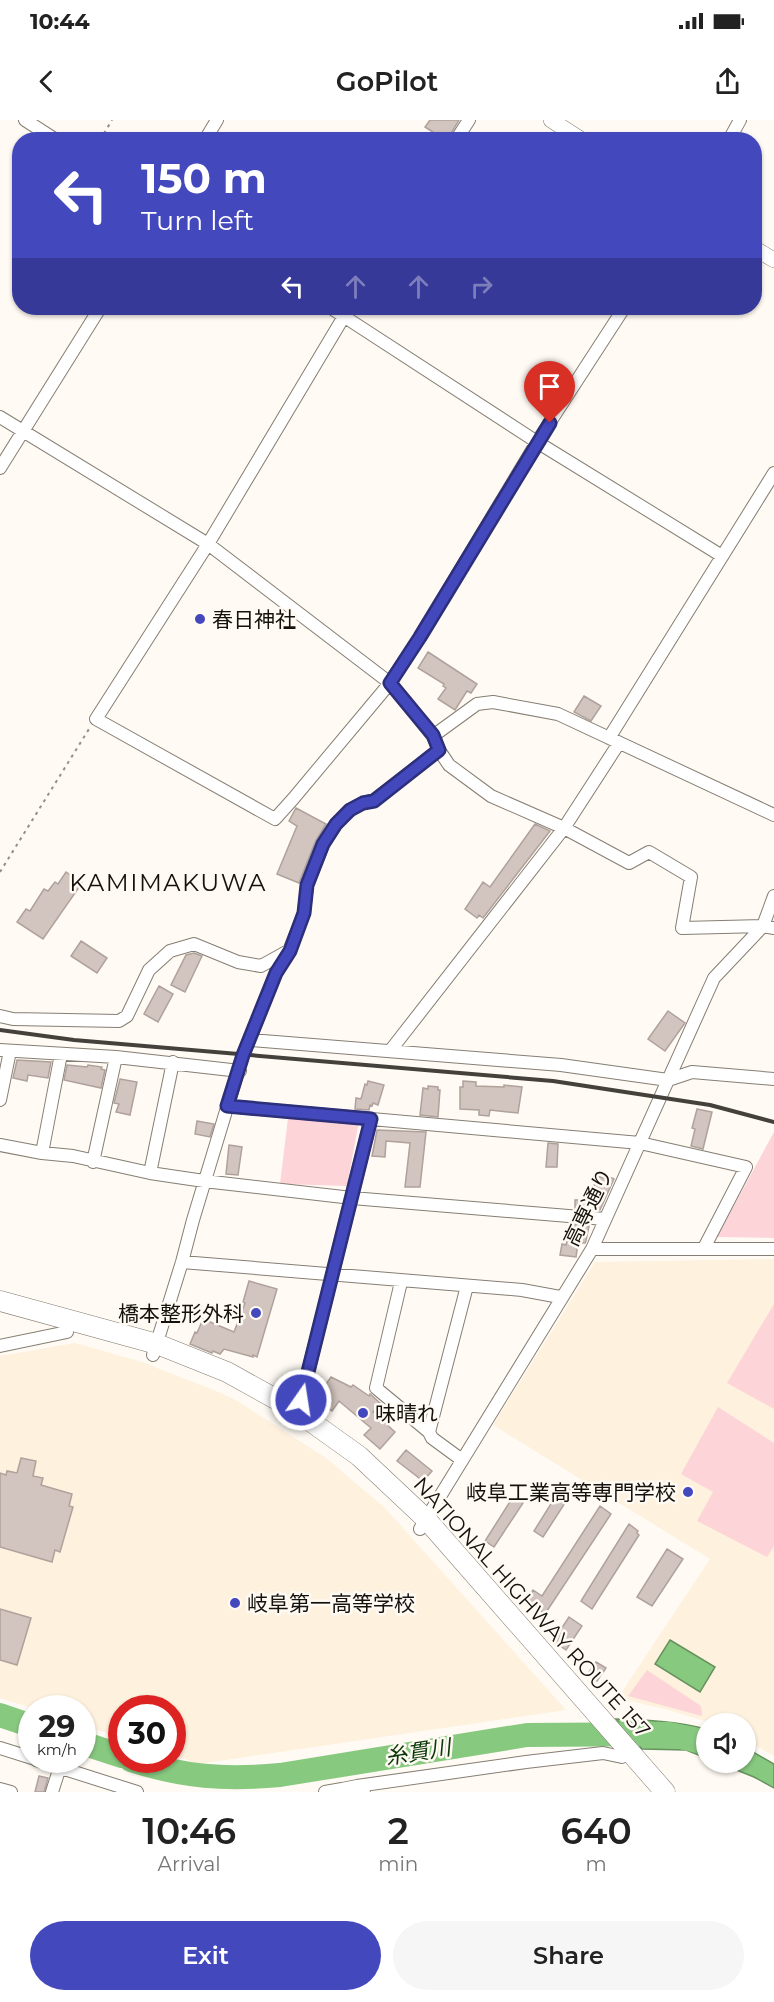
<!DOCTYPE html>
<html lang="en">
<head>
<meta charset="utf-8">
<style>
  body { margin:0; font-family:Montserrat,"Noto Sans JP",sans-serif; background:#f6f6f6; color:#222; height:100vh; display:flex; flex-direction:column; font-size:22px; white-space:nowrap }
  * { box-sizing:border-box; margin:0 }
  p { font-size:20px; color:#767676 }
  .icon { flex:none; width:33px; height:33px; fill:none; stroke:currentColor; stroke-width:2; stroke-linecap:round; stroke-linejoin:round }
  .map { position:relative; height:1672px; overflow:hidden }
  .drawer { display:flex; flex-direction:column; background:#fff; flex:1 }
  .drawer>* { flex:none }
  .guide { position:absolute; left:12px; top:12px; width:750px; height:183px; border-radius:24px; box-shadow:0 2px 4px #0004; background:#4448bd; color:#fff; overflow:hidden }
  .controls { position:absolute; left:696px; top:1593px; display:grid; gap:12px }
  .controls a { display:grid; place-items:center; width:60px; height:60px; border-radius:50%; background:#fff; box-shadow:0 2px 4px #0004; font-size:30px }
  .speed { position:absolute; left:18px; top:1575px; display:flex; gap:12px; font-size:30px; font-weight:700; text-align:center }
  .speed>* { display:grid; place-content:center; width:78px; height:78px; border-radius:50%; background:#fff; box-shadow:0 2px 4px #0004; line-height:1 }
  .speed small { font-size:15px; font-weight:400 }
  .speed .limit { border:9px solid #d22; background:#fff; color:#111 }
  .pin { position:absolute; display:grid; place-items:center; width:51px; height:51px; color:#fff; margin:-62px -26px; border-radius:50% 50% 50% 0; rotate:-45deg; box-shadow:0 0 6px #0007 }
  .pin .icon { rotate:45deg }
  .me { position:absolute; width:66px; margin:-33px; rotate:13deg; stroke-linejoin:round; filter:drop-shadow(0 0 4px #0008) }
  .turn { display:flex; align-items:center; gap:21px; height:126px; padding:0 30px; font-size:27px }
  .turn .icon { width:78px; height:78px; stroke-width:2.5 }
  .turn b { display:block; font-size:42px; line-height:51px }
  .lanes { display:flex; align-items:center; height:57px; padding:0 30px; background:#0003; justify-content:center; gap:30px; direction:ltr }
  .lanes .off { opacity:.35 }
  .eta { display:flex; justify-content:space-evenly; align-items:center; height:102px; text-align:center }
  .eta b { font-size:36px; font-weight:600; line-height:42px }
  .action { display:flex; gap:12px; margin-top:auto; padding:12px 30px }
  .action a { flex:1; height:69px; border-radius:36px; background:#4448bd; color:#fff; font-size:24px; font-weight:600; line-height:69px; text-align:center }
  .action a+a { background:#f6f6f6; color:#222 }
  .status { display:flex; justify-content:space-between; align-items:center; height:42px; padding:0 30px; background:#fff; direction:ltr }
  .status svg { height:16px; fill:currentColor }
  header { display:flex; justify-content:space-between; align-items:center; height:78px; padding:0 30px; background:#fff; font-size:27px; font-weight:600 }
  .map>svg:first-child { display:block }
  .built { fill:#fef1de }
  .green { fill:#fdd5d8 }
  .water { fill:#88c980; stroke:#66925e; stroke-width:1.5 }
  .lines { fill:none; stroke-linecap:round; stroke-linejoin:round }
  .river { stroke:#88c980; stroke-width:24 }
  .building { fill:#d2c4be; stroke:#afa19b; stroke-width:1.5 }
  .minor-casing { stroke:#857e73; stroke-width:14 }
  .tertiary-casing { stroke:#857e73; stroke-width:16 }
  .trunk-casing { stroke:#857e73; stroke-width:21 }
  .path { stroke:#938f89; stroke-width:2; stroke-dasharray:3 4.5; stroke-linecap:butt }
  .minor { stroke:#fff; stroke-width:12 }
  .tertiary { stroke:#fff; stroke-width:15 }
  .trunk { stroke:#fff; stroke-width:20 }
  .rail { stroke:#44403c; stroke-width:4 }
  .route-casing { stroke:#2c2f7b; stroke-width:15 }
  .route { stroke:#4448bd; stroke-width:10 }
  .poi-dot { fill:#4448bd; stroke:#fffaf3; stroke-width:2 }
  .labels { text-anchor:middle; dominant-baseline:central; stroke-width:5; stroke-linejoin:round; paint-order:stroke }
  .poi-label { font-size:21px; fill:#15120e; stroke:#fffaf3; text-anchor:start }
  .street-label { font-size:21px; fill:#15120e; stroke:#fffaf3 }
  .water-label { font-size:22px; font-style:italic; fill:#0b3807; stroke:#fffaf3 }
  .quarter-label { font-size:24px; letter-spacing:1.5px; fill:#15120e; stroke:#fffaf3 }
</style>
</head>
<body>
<div class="status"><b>10:44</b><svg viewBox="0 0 49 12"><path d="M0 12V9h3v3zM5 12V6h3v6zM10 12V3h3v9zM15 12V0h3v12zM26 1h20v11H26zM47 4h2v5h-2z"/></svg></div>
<header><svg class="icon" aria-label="back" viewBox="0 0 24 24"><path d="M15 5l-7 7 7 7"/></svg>GoPilot<svg class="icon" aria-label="share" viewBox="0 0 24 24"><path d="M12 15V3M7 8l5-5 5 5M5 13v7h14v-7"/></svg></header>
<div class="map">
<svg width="774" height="1672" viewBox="0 0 774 1672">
  <rect width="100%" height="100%" fill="#fffaf3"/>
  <path class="built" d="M774,1139v497l-28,-16v-16l-34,-1 -47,-14 -47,-11 92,-139 -217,-134 102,-163z
    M75,1223l67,19 79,31 18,9 87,56 59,50 181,202 -368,54 -25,-9 -1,-47h-50l-1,30 -38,-13 -1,-17h-50l-32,-10v-342z"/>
  <path class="green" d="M288,998l71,3 -12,65 -67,-2z
    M774,1012v106l-57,-1z
    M774,1184v105l-47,-26z
    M718,1287l56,36v103l-7,11 -70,-36 16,-29 -32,-18z
    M647,1550l54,36 1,10 -74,-20z"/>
  <path class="water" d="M670,1520l45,27 -15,25 -45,-28z
    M616,1599c31,1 60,2 90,10v29l-20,-8 -44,-1z
    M746,1628l28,16v24l-20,-11 -35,-14 27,-1z"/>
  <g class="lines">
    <path class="river" d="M0,1595l32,11
      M82,1623l40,13
      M131,1640c52,17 94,20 149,15l247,-40 142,-1 37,9"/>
  </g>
  <path class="building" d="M430,0h29l-10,17 -4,-3 -3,4 -17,-11z
    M428,532l49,32 -6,9 -4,-2 -12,19 -17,-11 8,-11 -3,-2 1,-2 -26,-16z
    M584,576l17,10 -10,15 -17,-9z
    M296,688l30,16 -11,18 -16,41 -22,-9 20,-48 -8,-5z
    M535,704l15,7 -67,87 -4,-3 -2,3 -12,-9 18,-27 7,5z
    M66,752l16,11 -39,56 -26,-17 9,-13 4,2 14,-22 4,2 7,-9 3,2z
    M81,821l26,17 -10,15 -26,-17z
    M194,833l8,3 -17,36 -14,-7 15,-30z
    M159,866l14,8 -15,28 -14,-8z
    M668,891l17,12 -20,28 -17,-12z
    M17,940l34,2 -3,16 -20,-3 -1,6 -14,-3z
    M67,945l20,2 1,-2 14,2 -1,2 4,1 -4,18 -37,-8z
    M120,959l17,3 -7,33 -14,-3 3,-8 -5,-1z
    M368,961l16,4 -6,20 -5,-2 -1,3 -2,-1 -1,5 -14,-1 1,-11 5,1 4,-15 2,1z
    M463,961l13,1v4l28,1v-2l18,2 -4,26 -28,-3 -1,6 -10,-1v-5l-19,-1v-22h3z
    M428,966l10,1v3h2l-2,27 -18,-2 3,-27 5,1z
    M697,989l15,3 -9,37 -12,-3 4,-17 -3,-1z
    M197,1001l17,3 -4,13 -15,-3z
    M377,1010l49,2 -6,55h-15l5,-44 -24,-2 -1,16 -13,-1z
    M548,1023l10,1 -1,23h-11z
    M229,1025l13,2 -4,28 -12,-1z
    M598,1056l8,3 1,-3 7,3 -14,31 -25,-2v-8h13z
    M569,1104l20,2 -3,15 -1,2h-7l-2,14 -16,-2 2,-11 4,1z
    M249,1161l28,8 -20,68 -4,-2v2l-29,-8 -4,5 -7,-3 -1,2 -22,-9 5,-12 2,1 6,-14 31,13 11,-29 -2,-1z
    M331,1257l20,10 2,-2 16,11 1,-2 10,9 -7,9 22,20 -15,17 -16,-14 7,-7 -32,-27 -7,10 -20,-13 8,-13 4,2z
    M406,1330l26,21 -9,10 -26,-20z
    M21,1338l15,3 -3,15 10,2 -2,7 31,9 -3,12 4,1 -13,45 -5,-2 -3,12 -52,-15v-74l6,2 1,-4 10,2z
    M564,1363l10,6 -31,48 -9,-6z
    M513,1377l10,6 -29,44 -9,-6z
    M600,1386l11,8 -66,100 -19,-12 7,-12 9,6z
    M629,1404l9,7 -1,2 2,2 -47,74 -11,-8z
    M667,1429l16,10 -31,47 -15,-9z
    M0,1489l31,9 -14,47 -17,-5z
    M569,1497l13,9 -16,24 -13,-9z
    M596,1542l10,6 -9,13 -10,-6z
    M39,1656l9,2 -4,14h-9z"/>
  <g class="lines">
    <defs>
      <path id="minor" d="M25,0l31,20
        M205,20l12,-20
        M456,20l13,-20
        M729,20l11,-20
        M331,188l206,134 185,114
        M349,188l-141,236 -112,175 179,100 18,-20 97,-116 30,-46 117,-195 87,-134
        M0,297l208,127 182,139 43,53 6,14 10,15 42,31 73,32 65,35 20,-11 42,25 -9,51 81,-2 11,2
        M0,348l100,-160
        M433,616l44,-32 16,-2 65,12 216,101
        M609,618l165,-265
        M0,896l13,3 106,2 8,-5 22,-46 21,-19 24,-7 44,18 23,4 27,-15
        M251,920l310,25 107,15 24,-8 82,7
        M0,930l116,7 124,14
        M390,931l174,-223 55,-85
        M0,980l10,-49
        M227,986l413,37 106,24 -42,81
        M0,1025l42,8 31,3 77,17 54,8 148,17 253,21
        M42,1033l19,-99
        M93,1042l23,-105
        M150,1053l23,-111
        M592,1129h182
        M182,1142l340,28 38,7
        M401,1162l-25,106 53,44
        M0,1226l67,-14
        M153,1235l29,-93 11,-42 50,-165 33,-82 13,-22 15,-38 3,-28 16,-40 13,-21 13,-14 14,-7 11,-3 65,-50
        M296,1291l5,-11 70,-281
        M462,1340l-30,-22 -3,-6 38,-146
        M420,1409l172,-280 122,-271 49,-52 11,-30
        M0,1628l32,10
        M36,1640l101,32
        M357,1666l169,-24 77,-9 19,4
        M0,1669l11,3
        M52,1672l8,-25
        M325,1672l17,-3
        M341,1672l1,-3 15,-3 7,4"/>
      <path id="tertiary" d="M551,0l31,20
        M754,128l20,12"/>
      <path id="trunk" d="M0,1181l157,43 70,28 65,36 67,48 67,63 239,273"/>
    </defs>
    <use href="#minor" class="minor-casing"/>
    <use href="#tertiary" class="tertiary-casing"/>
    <use href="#trunk" class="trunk-casing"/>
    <path class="path" d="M100,20l12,-20
      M0,752l89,-143"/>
    <use href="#minor" class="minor"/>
    <use href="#tertiary" class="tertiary"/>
    <use href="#trunk" class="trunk"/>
    <path class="rail" d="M0,910l74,10 479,41 157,24 64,17"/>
  </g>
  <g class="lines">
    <defs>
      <path id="route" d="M301,1280l70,-281 -144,-13 16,-51 33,-82 14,-22 14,-38 3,-28 16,-41 13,-20 14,-14 13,-7 11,-2 65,-51 -6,-15 -43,-52 30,-46 130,-214"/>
    </defs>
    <use href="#route" class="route-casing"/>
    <use href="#route" class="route"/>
  </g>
  <g class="poi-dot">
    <circle cx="200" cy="499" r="6"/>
    <circle cx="256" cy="1193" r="6"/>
    <circle cx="363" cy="1293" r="6"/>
    <circle cx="688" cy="1372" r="6"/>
    <circle cx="235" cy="1483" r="6"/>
  </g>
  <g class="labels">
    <g class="poi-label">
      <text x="212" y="499">春日神社</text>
      <text x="244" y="1193" text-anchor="end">橋本整形外科</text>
      <text x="375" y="1293">味晴れ</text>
      <text x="676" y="1372" text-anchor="end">岐阜工業高等専門学校</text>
      <text x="247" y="1483">岐阜第一高等学校</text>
    </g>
    <g class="street-label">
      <text transform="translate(588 1087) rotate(-64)">高専通り</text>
      <text transform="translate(532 1487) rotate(48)">NATIONAL HIGHWAY ROUTE 157</text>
    </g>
    <g class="water-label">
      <text transform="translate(418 1632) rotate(-9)">糸貫川</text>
    </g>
    <g class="quarter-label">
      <text x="168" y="762">KAMIMAKUWA</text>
    </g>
  </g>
</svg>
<div class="controls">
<a><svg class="icon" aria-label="sound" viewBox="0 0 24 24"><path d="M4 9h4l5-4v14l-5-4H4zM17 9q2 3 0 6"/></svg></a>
</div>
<div class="speed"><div>29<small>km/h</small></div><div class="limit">30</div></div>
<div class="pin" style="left:550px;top:303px;background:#d93025"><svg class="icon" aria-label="arrive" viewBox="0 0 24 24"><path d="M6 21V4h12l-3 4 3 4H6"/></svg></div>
<svg class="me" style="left:301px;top:1280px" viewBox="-20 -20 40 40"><circle r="17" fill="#4448bd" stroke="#fff" stroke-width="3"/><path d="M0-11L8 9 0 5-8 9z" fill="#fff"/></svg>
<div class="guide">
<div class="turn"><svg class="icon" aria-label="left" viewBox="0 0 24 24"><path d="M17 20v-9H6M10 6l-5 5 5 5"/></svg><div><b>150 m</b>Turn left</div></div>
<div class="lanes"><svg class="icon" aria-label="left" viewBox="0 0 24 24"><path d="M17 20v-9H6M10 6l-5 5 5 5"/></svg><svg class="icon off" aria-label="ahead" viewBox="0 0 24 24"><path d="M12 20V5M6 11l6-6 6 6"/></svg><svg class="icon off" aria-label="ahead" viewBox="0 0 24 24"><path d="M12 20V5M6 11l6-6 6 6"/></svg><svg class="icon off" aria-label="right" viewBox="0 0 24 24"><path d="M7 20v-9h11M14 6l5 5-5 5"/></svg></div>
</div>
</div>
<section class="drawer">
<div class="eta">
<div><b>10:46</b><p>Arrival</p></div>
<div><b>2</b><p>min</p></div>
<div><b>640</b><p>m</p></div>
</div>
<div class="action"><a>Exit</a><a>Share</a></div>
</section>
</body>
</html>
